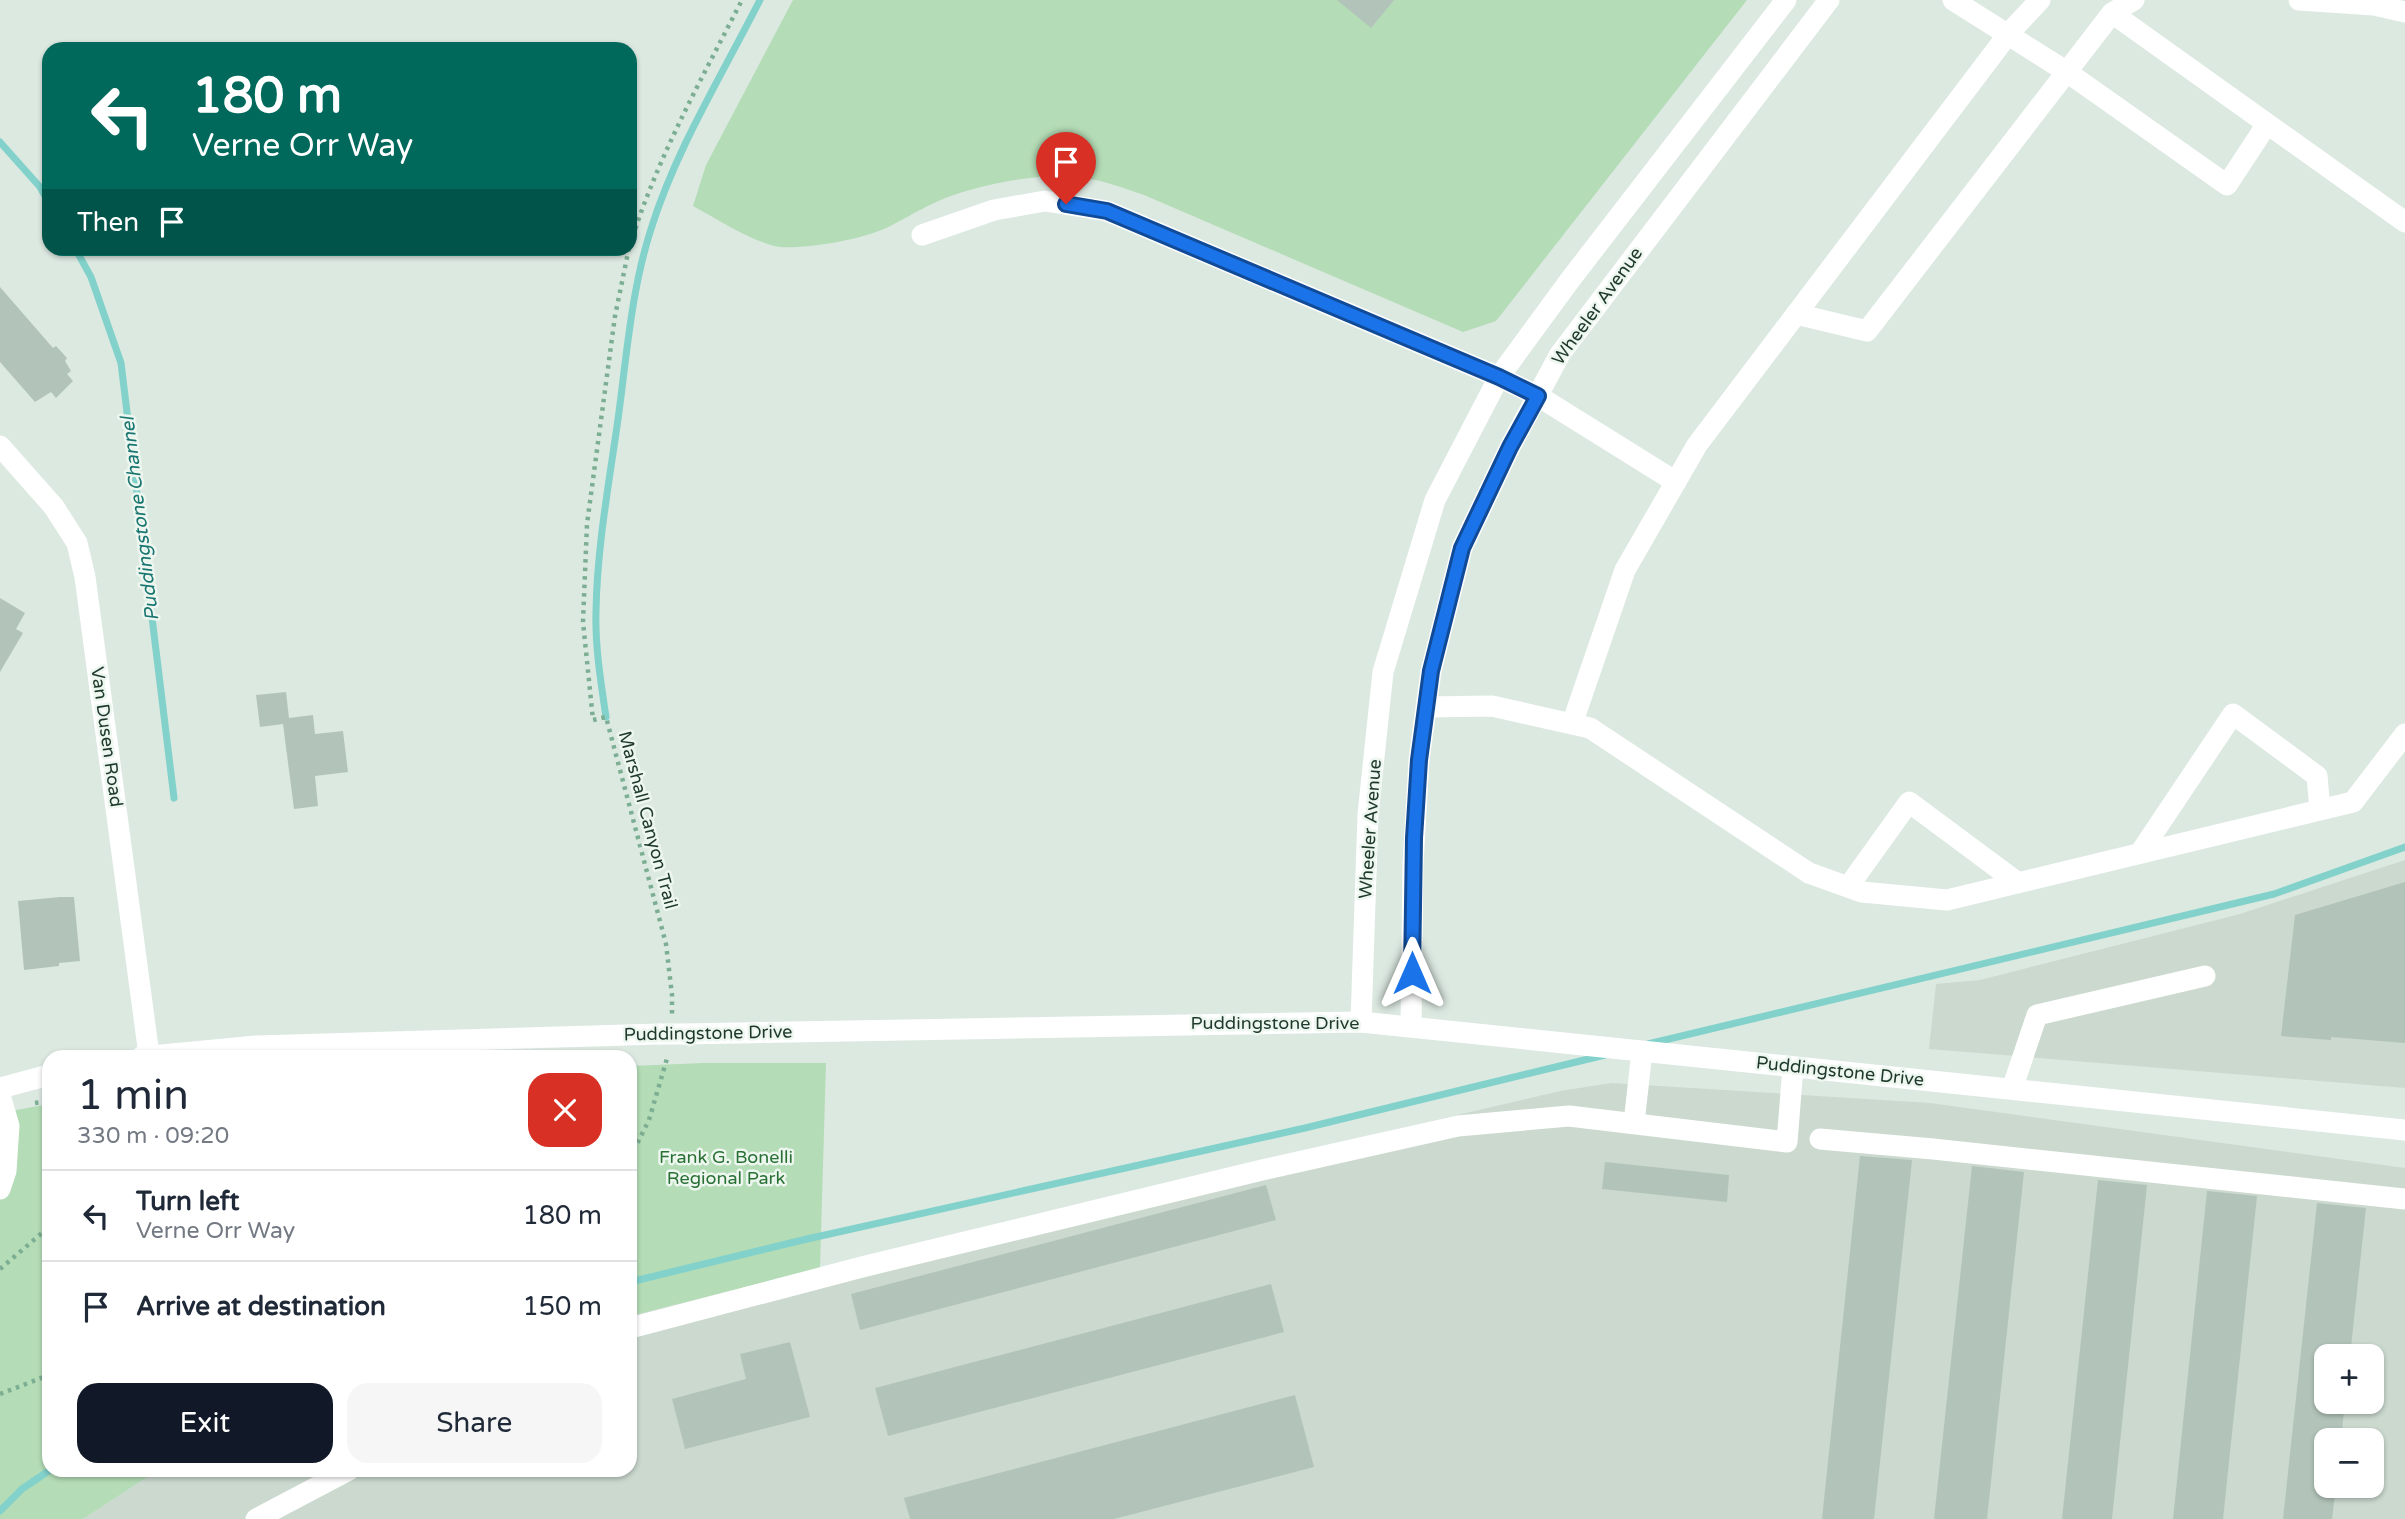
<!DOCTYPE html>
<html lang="en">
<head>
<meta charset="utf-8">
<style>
  body { margin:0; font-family:"Varela Round",sans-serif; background:#f6f6f7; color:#1f2937; height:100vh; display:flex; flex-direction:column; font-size:26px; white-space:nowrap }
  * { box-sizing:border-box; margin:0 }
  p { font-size:23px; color:#747a83 }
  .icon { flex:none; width:38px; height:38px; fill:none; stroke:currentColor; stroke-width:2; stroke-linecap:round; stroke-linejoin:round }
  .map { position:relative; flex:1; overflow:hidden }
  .panel { position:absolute; left:42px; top:1050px; width:595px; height:427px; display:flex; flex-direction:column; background:#fff; border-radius:21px; box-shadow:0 2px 5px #0004 }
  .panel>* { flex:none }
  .guide { position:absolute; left:42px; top:42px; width:595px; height:214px; border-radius:21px; box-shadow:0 2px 5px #0004; background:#00695c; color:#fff; overflow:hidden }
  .tools { position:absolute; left:2314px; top:1344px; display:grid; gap:14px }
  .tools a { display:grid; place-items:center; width:70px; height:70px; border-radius:14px; background:#fff; box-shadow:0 2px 5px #0004; font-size:35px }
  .pin { position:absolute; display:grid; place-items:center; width:60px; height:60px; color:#fff; margin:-72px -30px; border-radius:50% 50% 50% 0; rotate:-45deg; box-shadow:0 0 7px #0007 }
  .pin .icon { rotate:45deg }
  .me { position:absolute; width:77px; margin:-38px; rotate:0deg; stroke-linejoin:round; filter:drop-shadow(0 0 5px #0008) }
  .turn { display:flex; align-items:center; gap:24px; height:147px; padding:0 35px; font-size:32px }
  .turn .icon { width:91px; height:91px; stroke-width:2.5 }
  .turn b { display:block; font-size:49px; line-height:60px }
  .then { display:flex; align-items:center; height:66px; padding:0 35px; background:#0003; gap:14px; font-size:26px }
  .round { display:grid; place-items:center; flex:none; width:74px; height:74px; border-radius:21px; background:#f6f6f7 }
  .summary { display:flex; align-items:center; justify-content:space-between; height:119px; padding:0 35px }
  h1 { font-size:42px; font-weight:600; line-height:52px }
  .action { display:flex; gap:14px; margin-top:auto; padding:14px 35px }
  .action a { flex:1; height:80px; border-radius:21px; background:#111827; color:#fff; font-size:28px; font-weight:600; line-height:80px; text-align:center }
  .action a+a { background:#f6f6f7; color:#1f2937 }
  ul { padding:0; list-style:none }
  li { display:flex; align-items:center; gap:21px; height:91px; padding:0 35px; border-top:2px solid #e0e1e3 }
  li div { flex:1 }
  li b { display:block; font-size:26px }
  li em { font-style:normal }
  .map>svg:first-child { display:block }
  .built { fill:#cbd9cf; fill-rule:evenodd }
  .green { fill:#b4dcb6 }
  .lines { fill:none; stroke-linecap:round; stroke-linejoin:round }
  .stream { stroke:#82d1cb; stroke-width:7 }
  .building { fill:#b2c4b9 }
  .path { stroke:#7cae93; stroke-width:4.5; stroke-dasharray:3.5 5; stroke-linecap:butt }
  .minor { stroke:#fff; stroke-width:21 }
  .minor-bridge { stroke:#fff; stroke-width:21 }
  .route-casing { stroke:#114b97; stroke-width:18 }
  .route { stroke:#1a73e8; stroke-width:12 }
  .labels { text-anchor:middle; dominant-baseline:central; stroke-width:5; stroke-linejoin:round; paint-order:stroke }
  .street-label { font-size:18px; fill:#1e392b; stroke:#edf6ef }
  .park-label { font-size:18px; fill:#287033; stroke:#edf6ef }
  .water-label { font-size:19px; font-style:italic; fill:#18756f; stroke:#edf6ef }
</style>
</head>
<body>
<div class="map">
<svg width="2405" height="1519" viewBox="0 0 2405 1519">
  <rect width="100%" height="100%" fill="#dce9e1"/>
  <path class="built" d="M2405,860v228l-476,-39 7,-65 44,-4 260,-66z
    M1612,1083l318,20 475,65v351h-2322l75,-49h472v-154l384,-97 546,-128zM2326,1356h45v46h-45zM2326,1440h45v46h-45z"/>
  <path class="green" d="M793,0h954l-251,321 -33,11 -319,-137c-23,-8 -48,-17 -72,-19 -36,-2 -87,8 -121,20 -20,7 -38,18 -57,28 -26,15 -85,25 -114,23 -24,-3 -65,-29 -87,-41l13,-41z
    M704,1063h122l-6,205 -190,48v-250z
    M49,1104v366h109l-75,49h-83v-406z"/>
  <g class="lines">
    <path class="stream" d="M0,142l40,45 9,16
      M75,248l16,29 30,86 53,435
      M606,717c-5,-34 -11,-70 -10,-105 1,-67 14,-134 23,-200 8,-61 13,-124 32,-183 25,-80 71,-154 109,-229
      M1648,1044l626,-150 131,-47
      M630,1282l177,-43 498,-111 300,-73
      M0,1511l22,-22 28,-19"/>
  </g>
  <path class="building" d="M1337,0h57l-23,28z
    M0,287l53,61 3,-2 11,12 -2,3 6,10 -4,3 6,7 -17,17 -5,-6 -16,10 -35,-40z
    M0,598l25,15 -9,16 7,4 -23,39z
    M286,692l3,26 24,-3 2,19 28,-3 5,41 -33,4 3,30 -24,3 -11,-85 -23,3 -4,-32z
    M2405,882v161l-74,-6v3l-50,-4 14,-121z
    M60,897h14l6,64 -21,2v3l-35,4 -6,-69z
    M1860,1156l52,4 -38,359h-52z
    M1605,1162l124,13 -2,27 -125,-13z
    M1972,1166l52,6 -37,347h-53z
    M2098,1180l49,5 -35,334h-50z
    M1266,1185l10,35 -416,110 -9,-36z
    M2207,1191l50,5 -34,323h-50z
    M2317,1203l49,5 -16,148h-24v46h19l-4,38h-15v46h10l-4,33h-49z
    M1271,1284l13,48 -396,104 -13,-48z
    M790,1342l20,75 -125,32 -13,-50 74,-20 -6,-25z
    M1295,1395l19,72 -200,52h-204l-6,-21z"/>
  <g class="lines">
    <path class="path" d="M630,245c27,-87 71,-165 112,-245
      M629,248l-14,68 -28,208 -4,98 10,98 13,-3 60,227 6,51v20
      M35,1103l14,-2
      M630,1158l19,-38 19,-65
      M0,1269l49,-42
      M0,1394l49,-19"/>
    <path class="minor" d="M1953,0l114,72 160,113 40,-61
      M2299,0l75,5 31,7
      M2112,13l293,209
      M922,235l72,-25 51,-9 62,10 392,166 39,19 138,86
      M1796,314l71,17 245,-318 22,-13
      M0,446l54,61 23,36 8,34 64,478
      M1426,707l66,-1 98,22 219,145 53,19 85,8 406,-98 52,-68
      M1572,724l53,-154 72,-125 312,-412 31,-33
      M2140,853l93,-139 84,62 3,34
      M1848,887l61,-85 109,81
      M1361,1022l7,-208 15,-142 52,-172 64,-123 71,-97 216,-280
      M1411,1027l2,-163 6,-104 12,-89 31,-123 48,-101 50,-93 269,-354
      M684,1034l677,-12 1044,108
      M141,1057l115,-11 404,-12
      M0,1088l49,-13
      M2012,1089l25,-74 168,-39
      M0,1095l9,31 -3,45 -6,18
      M1634,1123l8,-72
      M1820,1139l113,10 472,50
      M630,1328l232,-61 400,-97 196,-44 111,-10 218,26 6,-75
      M256,1519l93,-49"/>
    <path class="minor-bridge" d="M660,1034h24"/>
  </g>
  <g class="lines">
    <defs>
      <path id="route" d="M1066,204l41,7 392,166 39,19 -28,51 -48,101 -31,123 -12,89 -5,78 -2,135"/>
    </defs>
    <use href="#route" class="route-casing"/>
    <use href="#route" class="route"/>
  </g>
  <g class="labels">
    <g class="street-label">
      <text transform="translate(1597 306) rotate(-54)">Wheeler Avenue</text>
      <text transform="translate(107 737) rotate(82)">Van Dusen Road</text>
      <text transform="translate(648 820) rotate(75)">Marshall Canyon Trail</text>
      <text transform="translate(1370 829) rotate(-86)">Wheeler Avenue</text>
      <text x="1275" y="1023">Puddingstone Drive</text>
      <text transform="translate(708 1033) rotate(-1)">Puddingstone Drive</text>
      <text transform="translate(1840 1071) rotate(6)">Puddingstone Drive</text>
    </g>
    <g class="park-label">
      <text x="726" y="1157">Frank G. Bonelli<tspan x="726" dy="21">Regional Park</tspan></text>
    </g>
    <g class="water-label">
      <text transform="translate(140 519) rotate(-97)">Puddingstone Channel</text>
    </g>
  </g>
</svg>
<div class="tools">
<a>+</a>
<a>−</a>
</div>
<div class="pin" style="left:1066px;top:204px;background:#d93025"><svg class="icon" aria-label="arrive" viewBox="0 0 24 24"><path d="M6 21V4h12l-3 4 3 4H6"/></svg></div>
<svg class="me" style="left:1412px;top:973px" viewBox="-20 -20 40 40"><path d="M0-17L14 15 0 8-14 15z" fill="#1a73e8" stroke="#fff" stroke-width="4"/></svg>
<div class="guide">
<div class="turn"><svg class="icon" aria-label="left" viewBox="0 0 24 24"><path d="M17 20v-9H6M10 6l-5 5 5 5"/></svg><div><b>180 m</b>Verne Orr Way</div></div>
<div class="then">Then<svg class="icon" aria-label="arrive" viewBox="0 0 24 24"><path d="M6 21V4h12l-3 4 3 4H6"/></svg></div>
</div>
<section class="panel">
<div class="summary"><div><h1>1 min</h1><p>330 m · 09:20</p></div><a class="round" style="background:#d93025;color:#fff"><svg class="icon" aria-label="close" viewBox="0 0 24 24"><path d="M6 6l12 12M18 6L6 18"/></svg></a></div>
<ul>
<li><svg class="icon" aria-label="left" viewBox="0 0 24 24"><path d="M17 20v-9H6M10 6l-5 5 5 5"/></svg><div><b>Turn left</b><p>Verne Orr Way</p></div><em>180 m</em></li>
<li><svg class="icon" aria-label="arrive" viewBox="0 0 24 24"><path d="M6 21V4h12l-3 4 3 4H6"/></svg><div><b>Arrive at destination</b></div><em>150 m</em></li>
</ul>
<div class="action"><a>Exit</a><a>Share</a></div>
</section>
</div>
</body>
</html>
